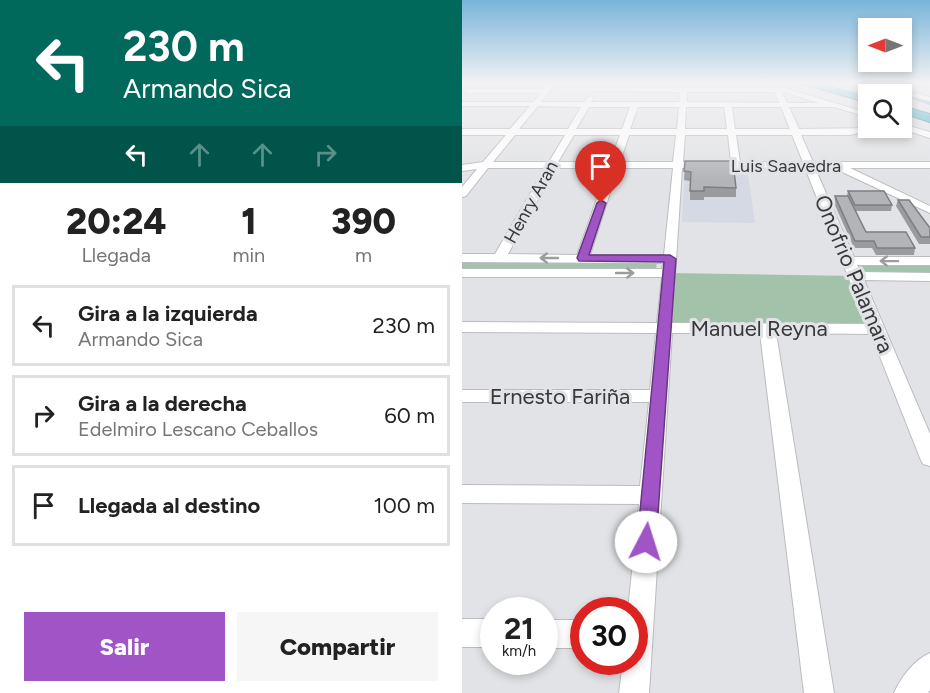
<!DOCTYPE html>
<html lang="es">
<head>
<meta charset="utf-8">
<style>
  body { margin:0; font-family:Figtree,sans-serif; background:#f6f6f6; color:#222; height:100vh; display:flex; flex-direction:column; font-size:22px; white-space:nowrap }
  * { box-sizing:border-box; margin:0 }
  p { font-size:20px; color:#767676 }
  .icon { flex:none; width:33px; height:33px; fill:none; stroke:currentColor; stroke-width:2; stroke-linecap:round; stroke-linejoin:round }
  .map { position:relative; flex:1; overflow:hidden }
  .drawer { display:flex; flex-direction:column; background:#fff; width:462px }
  .drawer>* { flex:none }
  .guide { background:#00695c; color:#fff; overflow:hidden }
  .needle { width:39px; rotate:270deg }
  .controls { position:absolute; left:396px; top:18px; display:grid; gap:12px }
  .controls a { display:grid; place-items:center; width:54px; height:54px; border-radius:0px; background:#fff; box-shadow:0 3px 9px #0003; font-size:30px }
  .speed { position:absolute; left:18px; top:597px; display:flex; gap:12px; font-size:30px; font-weight:700; text-align:center }
  .speed>* { display:grid; place-content:center; width:78px; height:78px; border-radius:50%; background:#fff; box-shadow:0 3px 9px #0003; line-height:1 }
  .speed small { font-size:15px; font-weight:400 }
  .speed .limit { border:9px solid #d22; background:#fff; color:#111 }
  .pin { position:absolute; display:grid; place-items:center; width:51px; height:51px; color:#fff; margin:-62px -26px; border-radius:50% 50% 50% 0; rotate:-45deg; box-shadow:0 0 6px #0007 }
  .pin .icon { rotate:45deg }
  .me { position:absolute; width:66px; margin:-33px; rotate:5deg; stroke-linejoin:round; filter:drop-shadow(0 0 4px #0008) }
  .turn { display:flex; align-items:center; gap:21px; height:126px; padding:0 24px; font-size:27px }
  .turn .icon { width:78px; height:78px; stroke-width:2.5 }
  .turn b { display:block; font-size:42px; line-height:51px }
  .lanes { display:flex; align-items:center; height:57px; padding:0 24px; background:#0003; justify-content:center; gap:30px; direction:ltr }
  .lanes .off { opacity:.35 }
  .eta { display:flex; justify-content:space-evenly; align-items:center; height:102px; text-align:center }
  .eta b { font-size:36px; font-weight:800; line-height:42px }
  .button { display:flex; gap:12px; margin-top:auto; padding:12px 24px }
  .button a { flex:1; height:69px; border-radius:0px; background:#a054c6; color:#fff; font-size:24px; font-weight:800; line-height:69px; text-align:center }
  .button a+a { background:#f6f6f6; color:#222 }
  ul { padding:0; list-style:none }
  li { display:flex; align-items:center; gap:18px; height:81px; margin:0 12px 9px; padding:0 12px; border:3px solid #e0e0e0; border-radius:0px }
  li div { flex:1 }
  li b { display:block; font-size:22px }
  li em { font-style:normal }
  main { display:flex; flex:1; min-height:0 }
  .map>svg:first-child { display:block }
  .built { fill:#d5d9e3 }
  .green { fill:#a2c3aa }
  .lines { fill:none; stroke-linecap:round; stroke-linejoin:round }
  .canal { fill:#74b3c6; fill-rule:evenodd }
  .minor-casing { stroke:#bbbcbf; stroke-width:2 }
  .highway-casing { stroke:#3d8396; stroke-width:2 }
  .minor { fill:#fff; fill-rule:evenodd }
  .highway { fill:#40abc8; fill-rule:evenodd }
  .wall { fill:#9a9b9e }
  .building { fill:#b3b4b8; stroke:#7d7e81; stroke-width:1.5 }
  .oneway { stroke:#9c9c9c }
  .route { fill:#a054c6; stroke:#683781; stroke-width:1.5 }
  .labels { text-anchor:middle; dominant-baseline:central; stroke-width:6; stroke-linejoin:round; paint-order:stroke }
  .far-street-label { font-size:18px; fill:#38383a; stroke:#e2e3e6 }
  .street-label { font-size:22px; fill:#38383a; stroke:#e2e3e6 }
</style>
</head>
<body>
<main>
<section class="drawer">
<div class="guide">
<div class="turn"><svg class="icon" aria-label="left" viewBox="0 0 24 24"><path d="M17 20v-9H6M10 6l-5 5 5 5"/></svg><div><b>230 m</b>Armando Sica</div></div>
<div class="lanes"><svg class="icon" aria-label="left" viewBox="0 0 24 24"><path d="M17 20v-9H6M10 6l-5 5 5 5"/></svg><svg class="icon off" aria-label="ahead" viewBox="0 0 24 24"><path d="M12 20V5M6 11l6-6 6 6"/></svg><svg class="icon off" aria-label="ahead" viewBox="0 0 24 24"><path d="M12 20V5M6 11l6-6 6 6"/></svg><svg class="icon off" aria-label="right" viewBox="0 0 24 24"><path d="M7 20v-9h11M14 6l5 5-5 5"/></svg></div>
</div>
<div class="eta">
<div><b>20:24</b><p>Llegada</p></div>
<div><b>1</b><p>min</p></div>
<div><b>390</b><p>m</p></div>
</div>
<ul>
<li><svg class="icon" aria-label="left" viewBox="0 0 24 24"><path d="M17 20v-9H6M10 6l-5 5 5 5"/></svg><div><b>Gira a la izquierda</b><p>Armando Sica</p></div><em>230 m</em></li>
<li><svg class="icon" aria-label="right" viewBox="0 0 24 24"><path d="M7 20v-9h11M14 6l5 5-5 5"/></svg><div><b>Gira a la derecha</b><p>Edelmiro Lescano Ceballos</p></div><em>60 m</em></li>
<li><svg class="icon" aria-label="arrive" viewBox="0 0 24 24"><path d="M6 21V4h12l-3 4 3 4H6"/></svg><div><b>Llegada al destino</b></div><em>100 m</em></li>
</ul>
<div class="button"><a>Salir</a><a>Compartir</a></div>
</section>
<div class="map">
<svg width="468" height="693" viewBox="0 0 468 693">
  <rect width="100%" height="100%" fill="#e2e3e6"/>
  <path class="built" d="M223,168h62l8,55 -73,-1z"/>
  <path class="green" d="M0,260h195l-1,11h-194z
    M390,263l78,1v10l-73,-2z
    M207,273l186,3 21,53 -211,-1z"/>
  <g class="lines">
    <path class="canal" d="M391,84c26,0 52,10 77,17v4l-28,-9v-2h-9z"/>
    <defs>
      <path id="minor" d="M87,84h6l-14,18h43l6,-6 4,2 -3,4h88l1,-10 -88,-1 2,-3h190l84,25v4l-34,-10h-45l10,22 81,-1 -30,7h-49l12,27h117v6h-80l80,38v7l-90,-42v-3h-25l39,89h76v8h-73l3,7 70,1v8l-66,-1 66,154v32l-7,-2 -3,-6 -49,-124 -95,-1 58,360h-30l-44,-360h-88l-23,360h-30l4,-31h11v-52h-6l11,-106 -177,-1v-18l178,1 9,-84h-187v-12h188l6,-57 -194,-1v-10l195,1 5,-46h-200v-8h200l1,-6 -201,-1v-8h33l50,-86h-57l-22,28 -4,1v-10l15,-18 -15,2v-6l21,-3 23,-27h-44v-6h48l20,-23h-68v-4h71l8,-9h-73l-4,-2 4,-2h76zM225,92h88l4,11 -92,-1zM320,92h2l35,11h-32zM76,106l43,1 -13,22h-49zM127,107h41l-8,22h-46zM176,107h41l-2,22h-47zM224,107h38l3,22h-42zM270,107h49l9,22h-55zM53,135h50l-16,27h-56zM112,135h46l-10,27h-52zM167,135h47l-3,27h-53zM223,135h43l3,27h-48zM274,135h56l11,27h-63zM93,168h53l-31,87 -69,-1zM156,168h55l-9,87h-74zM220,168h123l62,156 -195,-1z
        M404,84h11l53,13v4z
        M440,124l28,8v6l-31,-10h3z
        M0,619h32v28h-32z
        M82,620h40v28h-40z
        M468,653v37l-2,3h-34c7,-16 20,-33 36,-40z"/>
      <path id="highway" d="M342,84h16l48,13v6z
        M440,106l28,8v8l-28,-9z"/>
    </defs>
    <use href="#minor" class="minor-casing"/>
    <use href="#highway" class="highway-casing"/>
    <use href="#minor" class="minor"/>
    <use href="#highway" class="highway"/>
  </g>
  <path class="wall" d="M223,161l51,27v9h-32v3h-14v-19l-6,-1z
    M386,191l44,14 -1,6h-35l10,21 49,16 -1,7h-38l-4,-7h-18l-20,-45 1,-7h12z
    M436,200l32,28v16h-11l-23,-38z"/>
  <path class="building" d="M223,161h48l3,27 -32,-1v4h-14l1,-19 -7,-1z
    M386,191h36l8,14h-37z
    M373,196h13l18,36h40l9,16h-38l-3,-7h-19z
    M436,200h11l21,28v9h-9z"/>
  <defs><path id="oneway-shaft" d="M-6 0H5M1.5-3L5.5 0L1.5 3" fill="none" stroke-width="1.6" stroke-linecap="round" stroke-linejoin="round" transform="scale(1.5)"/></defs>
  <g class="oneway">
    <use href="#oneway-shaft" transform="translate(87 258) rotate(-180)"/>
    <use href="#oneway-shaft" transform="translate(427 261) rotate(-179)"/>
    <use href="#oneway-shaft" transform="translate(163 273)"/>
  </g>
  <linearGradient id="sky" x2="0" y2="1"><stop stop-color="#79b4da"/><stop offset="0.46" stop-color="#f2f2f4"/><stop offset="1" stop-color="#f2f2f4" stop-opacity="0"/></linearGradient>
  <rect width="468" height="181" fill="url(#sky)"/>
  <path class="route" d="M139,200l5,3 -17,52h81l6,4 -20,283 -3,6 -7,2 -6,-2 -3,-6 27,-280 -85,-1 -2,-3 20,-55z"/>
  <g class="labels">
    <g class="far-street-label">
      <text x="324" y="166">Luis Saavedra</text>
      <text transform="translate(69 202) rotate(-61)">Henry Aran</text>
    </g>
    <g class="street-label">
      <text transform="translate(392 274) rotate(67)">Onofrio Palamara</text>
      <text x="297" y="328">Manuel Reyna</text>
      <text x="98" y="396">Ernesto Fariña</text>
    </g>
  </g>
</svg>
<div class="controls">
<a><svg class="needle" viewBox="-14 -14 28 28"><path d="M0-13l5 13h-10z" fill="#e53935"/><path d="M0 13l5-13h-10z" fill="#767676"/></svg></a>
<a><svg class="icon" aria-label="search" viewBox="0 0 24 24"><circle cx="10" cy="10" r="6"/><path d="M15 15l6 6"/></svg></a>
</div>
<div class="speed"><div>21<small>km/h</small></div><div class="limit">30</div></div>
<div class="pin" style="left:139px;top:203px;background:#d93025"><svg class="icon" aria-label="arrive" viewBox="0 0 24 24"><path d="M6 21V4h12l-3 4 3 4H6"/></svg></div>
<svg class="me" style="left:184px;top:542px" viewBox="-20 -20 40 40"><circle r="19" fill="#fff"/><path d="M0-13L10 11 0 6-10 11z" fill="#a054c6"/></svg>
</div>
</main>
</body>
</html>
